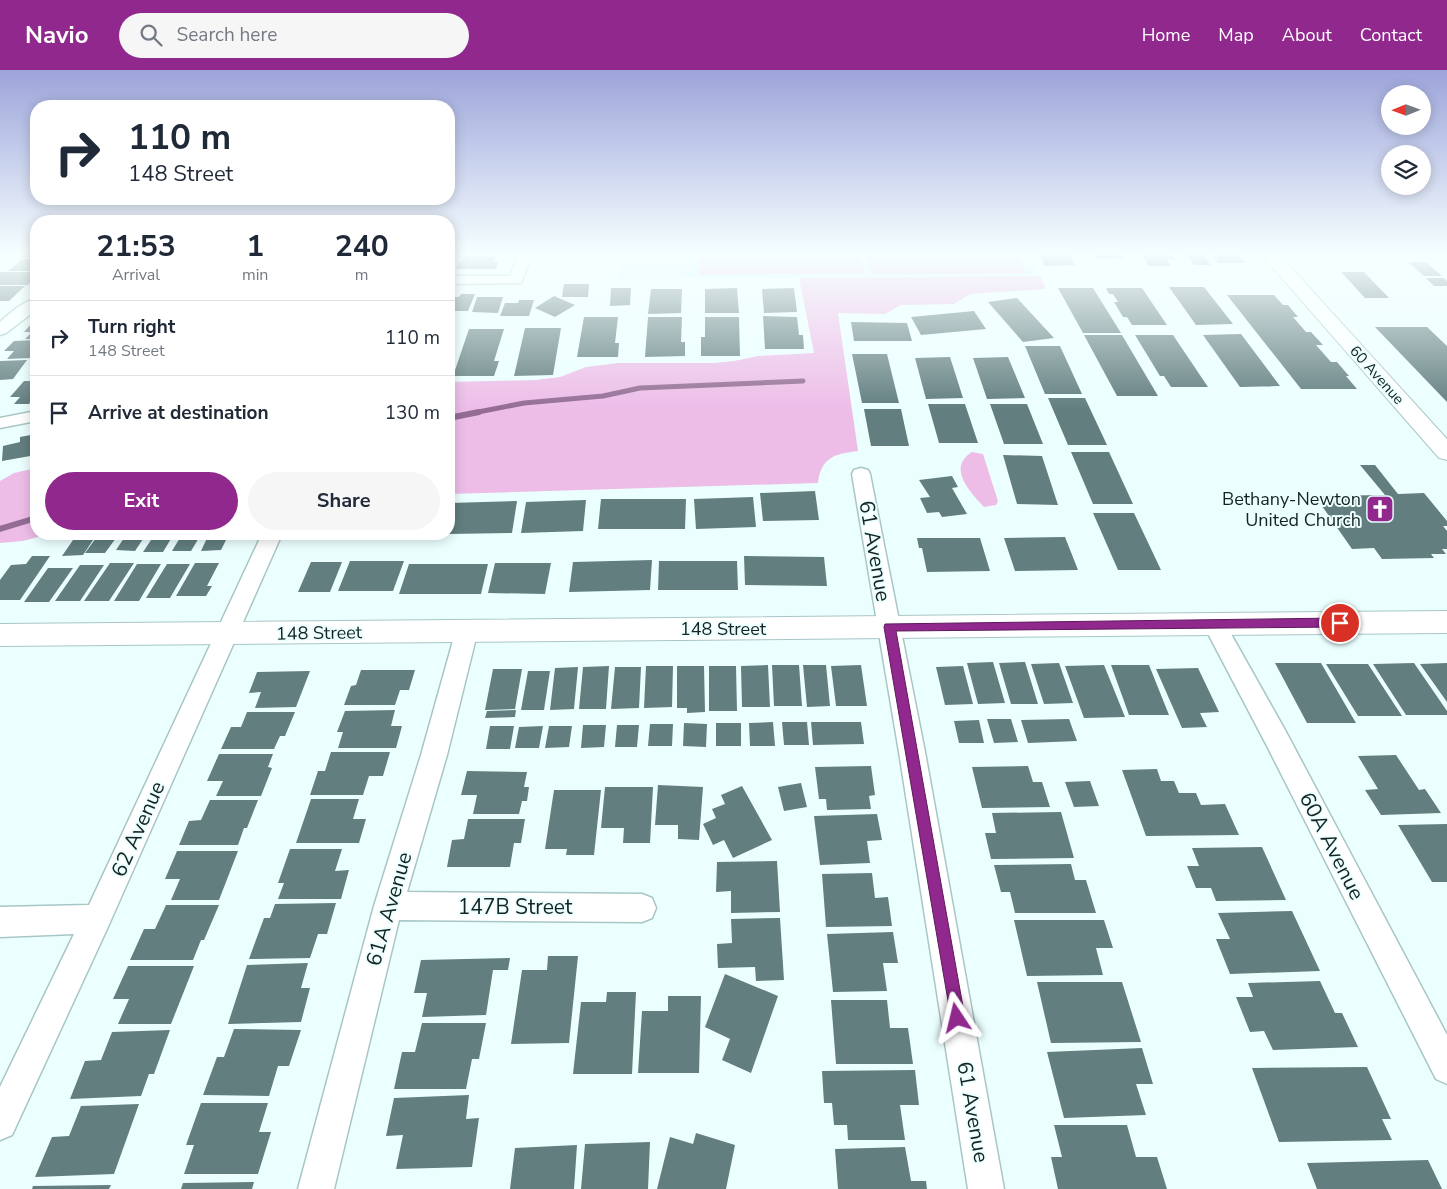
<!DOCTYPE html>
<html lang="en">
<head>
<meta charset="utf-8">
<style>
  body { margin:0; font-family:"Nunito Sans",sans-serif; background:#f6f6f7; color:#1f2937; height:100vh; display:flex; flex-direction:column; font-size:19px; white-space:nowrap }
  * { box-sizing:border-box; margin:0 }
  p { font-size:16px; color:#747a83 }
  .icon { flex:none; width:28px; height:28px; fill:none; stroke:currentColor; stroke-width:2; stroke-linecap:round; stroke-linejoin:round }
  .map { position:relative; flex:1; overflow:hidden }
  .side { position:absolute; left:30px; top:145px; width:425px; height:325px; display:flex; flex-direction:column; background:#fff; border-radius:20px; box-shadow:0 2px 12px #0003 }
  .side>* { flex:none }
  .banner { position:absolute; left:30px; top:30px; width:425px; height:105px; border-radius:20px; box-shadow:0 2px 12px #0003; background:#fff; color:#1f2937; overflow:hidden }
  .needle { width:32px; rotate:269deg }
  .fabs { position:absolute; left:1381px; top:15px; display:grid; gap:10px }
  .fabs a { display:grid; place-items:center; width:50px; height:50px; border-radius:50%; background:#fff; box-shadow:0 2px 12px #0003; font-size:25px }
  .pin { position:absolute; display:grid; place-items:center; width:42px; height:42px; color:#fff; margin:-21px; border:2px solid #fff; border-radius:50%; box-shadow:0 1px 5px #0007 }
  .me { position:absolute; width:55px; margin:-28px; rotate:350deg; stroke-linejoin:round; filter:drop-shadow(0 0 4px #0008) }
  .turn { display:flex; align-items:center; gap:18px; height:105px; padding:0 15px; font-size:22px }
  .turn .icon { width:65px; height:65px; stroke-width:2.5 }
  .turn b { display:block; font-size:35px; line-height:42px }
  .eta { display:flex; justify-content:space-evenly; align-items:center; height:85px; text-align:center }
  .eta b { font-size:30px; font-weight:700; line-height:35px }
  .action { display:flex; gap:10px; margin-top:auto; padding:10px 15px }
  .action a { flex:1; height:58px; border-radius:30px; background:#90288d; color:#fff; font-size:20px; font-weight:700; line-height:58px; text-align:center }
  .action a+a { background:#f6f6f7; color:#1f2937 }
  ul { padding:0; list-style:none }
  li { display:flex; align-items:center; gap:15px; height:75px; padding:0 15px; border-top:1px solid #e0e1e3 }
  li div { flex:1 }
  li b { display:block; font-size:19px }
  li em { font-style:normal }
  header { display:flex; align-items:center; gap:30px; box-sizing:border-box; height:70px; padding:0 25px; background:#90288d; color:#fff }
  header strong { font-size:24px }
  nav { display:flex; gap:28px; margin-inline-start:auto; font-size:18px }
  .search { width:350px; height:45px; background:#f6f6f7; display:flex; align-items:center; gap:12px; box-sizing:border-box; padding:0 18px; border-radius:28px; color:#747a83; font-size:19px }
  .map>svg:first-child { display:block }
  .built { fill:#cef7f8 }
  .green { fill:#edbde8 }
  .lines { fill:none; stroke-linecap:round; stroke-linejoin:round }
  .stream-far1 { stroke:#946d94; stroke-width:5 }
  .stream { stroke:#946d94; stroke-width:6 }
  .building { fill:#627e7f }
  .street-casing { stroke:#a8c6c6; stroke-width:3 }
  .secondary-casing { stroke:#a8c6c6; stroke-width:2 }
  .street { fill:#fff; fill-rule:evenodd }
  .secondary { fill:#fff; fill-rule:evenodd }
  .route { fill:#90288d; stroke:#5e1a5c }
  .labels { text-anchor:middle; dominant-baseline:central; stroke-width:4; stroke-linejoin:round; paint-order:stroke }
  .far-street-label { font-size:15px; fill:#172323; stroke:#ecffff }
  .poi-label { font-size:18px; fill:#172323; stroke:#ecffff; text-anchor:end }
  .street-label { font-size:18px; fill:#172323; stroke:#ecffff }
  .near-street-label { font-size:21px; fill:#172323; stroke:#ecffff }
</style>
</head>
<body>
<header>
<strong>Navio</strong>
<div class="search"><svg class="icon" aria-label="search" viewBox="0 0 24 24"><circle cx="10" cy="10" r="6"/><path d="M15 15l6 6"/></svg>Search here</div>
<nav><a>Home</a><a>Map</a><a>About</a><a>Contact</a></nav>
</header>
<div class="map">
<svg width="1447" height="1119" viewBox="0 0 1447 1119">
  <rect width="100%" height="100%" fill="#ecffff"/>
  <path class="built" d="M622,182h406l11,23 -420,4z"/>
  <path class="green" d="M699,182h160l6,21 -166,2z
    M864,182h153l10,21 -157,1z
    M1040,206l6,13 -76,5 -16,10 -53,1 -16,9 -47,-1 20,138c-23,3 -37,6 -40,32l-369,11v-112l86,-2 25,-3 26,-10 32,-4h96l20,-2 24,-5 56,-3 -15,-75z
    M972,382l11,2 15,47 -2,4 -12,2c-13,-14 -38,-39 -12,-55z
    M36,398v66h13l-26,7 -23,2v-62l14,-8z"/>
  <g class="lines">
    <path class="stream-far1" d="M473,343l51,-10 79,-7 37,-8 163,-7"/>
    <path class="stream" d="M449,348l30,-6
      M0,459l36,-11"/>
  </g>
  <path class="building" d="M25,182h11v5h-16z
    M470,182h33l-1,3h-33z
    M1038,182h30l7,13 -30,1z
    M1093,182h28l4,6 -28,1z
    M1140,182h29l5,7h-8l5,7h-22z
    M1185,182h17l9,13h-17z
    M1210,182h27l8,11h-27z
    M465,186h31l-2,6h4l-2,7h-40l3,-7h3z
    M22,189h14v12h-28z
    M1408,192h18l16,14h-18z
    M0,202h36l-6,6h4l-6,7h-28z
    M1341,202h23l25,26h-24z
    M1426,208h18l3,3v5h-13z
    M564,214h25l-1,13h-26z
    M0,216h25l-16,15h-9z
    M1169,217h35l29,37 -37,1z
    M611,218h20l-1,17 -20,1z
    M737,218l2,25h-34v-24z
    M794,218l3,24 -33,1 -2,-24z
    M1058,218h35l28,45h-38z
    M1106,218h36l25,37h-35l-5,-8h-4l-9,-15h4l-5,-8h-4z
    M651,219h31l-1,24 -33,1z
    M461,224h14l-7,17h-19v-14h10z
    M1227,225h47l9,10h5l10,12h-5l13,15h5l12,13h-7l15,17h6l12,14h-3l11,13h-56z
    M554,226l21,9 -20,12 -20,-9z
    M477,227h26l-5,16 -26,-1z
    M1017,228l37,40 -31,4 -35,-40z
    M519,230h15l-5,16h-29l5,-13h13z
    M974,241l12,18 -65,6 -10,-18z
    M763,246l34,1 2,18h4l1,14h-39z
    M584,247h34l-3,26h4l-1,14h-41z
    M648,247h34l-1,25h4v14l-40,1z
    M705,247h34l1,39h-39v-19h4z
    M34,251h2v18h-11l7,-7h-8z
    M851,252l56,1 5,18h-58z
    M1375,257h52l20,19v56z
    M525,258h36l-8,47 -39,1z
    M469,259h35l-10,32h5l-5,15h-41z
    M1241,264l39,52 -40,1 -37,-52z
    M1084,265h38l36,61h-41z
    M1135,265h38l35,52h-37l-7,-11h-4z
    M36,270v12l-6,6 -23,1 7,-8h-10l10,-10z
    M1025,276h35l22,48h-37z
    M852,284h35l12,49h-37z
    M950,287l13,41 -37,1 -11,-41z
    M1008,287l17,41 -38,1 -14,-41z
    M27,290l-14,19 -13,1v-19z
    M24,311h12v19h-4l-3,4h-15l6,-7h-10z
    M1048,328h37l22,47h-39z
    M928,334h37l13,39h-39z
    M990,334h37l16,40h-39z
    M864,339h37l8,37h-38z
    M36,364v21l-34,6 1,-15 17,-4v-5z
    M1071,382h38l24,52h-40z
    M1003,385l39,1 16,49 -41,-1z
    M1360,395h15l23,29 26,-1 23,28v5h-4l4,5v18h-5l4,5h-15l3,4 -52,1 -8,-11 -22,1 -37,-53 70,-1z
    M952,406l6,11 -6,1 15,26 -25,3 -3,-5 -12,1 -7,-15 10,-1 -11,-17z
    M815,421l4,29 -56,1 -3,-28z
    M753,427l3,30 -60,2 -2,-30z
    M601,429h85l-1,30h-87z
    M586,430l-3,31 -62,2 5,-31z
    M517,431l-5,32 -63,1v-31z
    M1093,443h41l27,57h-43z
    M126,465l19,1 -10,15 -19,-1z
    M181,466h19l-9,15h-19z
    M208,466h20l-7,14 -20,1z
    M153,467h19l-9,15h-20z
    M1065,467l13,33 -63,1 -11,-33z
    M96,468h20l-11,15h-20z
    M917,468h63l10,33 -63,1 -5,-24h-3z
    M73,470h20l-10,15 -21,1z
    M32,486h18l-30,44h-20v-20l11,-15 15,-1z
    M744,486l80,1 3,29 -82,-1z
    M652,490l-2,30 -81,2 4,-30z
    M350,491h54l-11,30h-55z
    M659,491h78l1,29h-80z
    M311,492h31l-12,30h-32z
    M110,493h24l-25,38h-25z
    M195,493h24l-12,23h5l-6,10h-30z
    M495,493h56l-6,31 -57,-1z
    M137,494h24l-22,37h-25z
    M167,494h23l-20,34h-24z
    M409,494h79l-7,30h-82z
    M80,495h24l-24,36h-25z
    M48,498h25l-24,34h-25z
    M993,592l12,41 -27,1 -11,-41z
    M1025,592l13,42h-27l-12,-41z
    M1059,593l14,40 -29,1 -13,-40z
    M1275,593h46l35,60h-49z
    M1414,593l33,48v4h-41l-33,-51z
    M1447,593v39l-27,-38z
    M1326,594h42l34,52h-44z
    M768,595l2,42h-28l-1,-41z
    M772,595h27l3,41h-28z
    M803,595h23l4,41 -23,1z
    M861,595l6,41h-31l-5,-40z
    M1104,595l21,52 -41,1 -19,-52z
    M1111,595h38l20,50h-40z
    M609,596l-3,43h-27l4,-42z
    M646,596h27l-1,41 -28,1z
    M677,596h27l1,46 -18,1v-5h-10z
    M709,596h27l1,45h-28z
    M963,596l10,38 -28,1 -9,-38z
    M578,597l-4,42 -24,1 5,-42z
    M615,597h26l-2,41 -28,1z
    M1198,598l21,44 -19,1 7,14 -25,1 -26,-59z
    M493,599h29l-7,40 -30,1z
    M361,600h54l-6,20h-9l-5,15h-51l7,-19 5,-1z
    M310,601l-14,36 -41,1 6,-16 -12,1 8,-21z
    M528,601h22l-6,39h-23z
    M395,640l-4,16h11l-6,22h-58l5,-16h-6l8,-21z
    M516,640l-1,7 -30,1 2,-7z
    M247,642h48l-10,24h-5l-6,13h-53l10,-22h10z
    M987,649h24l7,23 -24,1z
    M1069,649l8,22 -49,2 -7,-23z
    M979,650l5,23h-25l-5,-22z
    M773,652l2,24h-25l-1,-23z
    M782,652h25l2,23h-25z
    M811,652h50l3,22 -51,1z
    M684,653l23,1 -1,23 -23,-1z
    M716,653h25v23h-25z
    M650,654h23l-1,22h-24z
    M583,655h23l-2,22 -23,1z
    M617,655h22l-2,22h-22z
    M490,656h24l-4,23h-24z
    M543,656l-4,22h-24l4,-21z
    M549,656h23l-3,21 -24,1z
    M331,682h59l-7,24h-14l-6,19h-53l8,-24h7z
    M219,684h54l-5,13 4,1 -11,28h-45l7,-15h-16z
    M1396,685l23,35 6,-1 16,24 -60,2 -16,-25 13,-1 -20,-33z
    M871,696l4,29 -6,1 2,13 -44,1 -1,-11h-7l-4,-32z
    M1028,696l5,16h9l8,25 -68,1 -10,-41z
    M1157,699l4,12h13l5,12h17l5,12 24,-1 14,31 -93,1 -24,-66z
    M467,701l60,1 -3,15h5l-2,14h-5l-3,13h-46l4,-19h-16z
    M1090,711l9,25 -25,1 -9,-25z
    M801,713l6,24 -23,4 -6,-24z
    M658,715l45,2 -4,53 -21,-1v-14h-23z
    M742,716l30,54 -39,18 -9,-18 -11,5 -10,-21 13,-6 -4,-9 13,-5 -4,-9z
    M605,717h48l-3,56h-27l1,-15h-23z
    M554,720h47l-7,65h-28l1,-6h-22z
    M311,729h48l-6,20h13l-7,24h-63z
    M210,730h48l-11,28h-3l-6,17h-59l10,-24 12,-1z
    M1061,742l13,46 -83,1 -6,-26h11l-4,-20z
    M877,744l5,26 -15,1 3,22 -50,2 -6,-49z
    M468,749h57l-4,24h-7l-4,24h-63l5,-27 12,-1z
    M1447,754v58h-15l-34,-57z
    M1262,777l24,53 -70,1 -5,-13h-15l-9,-22h12l-7,-18z
    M290,779h52l-7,22 14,-1 -8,29h-63l6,-16h-6z
    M177,781h61l-19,49h-48l9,-21h-15z
    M777,791l3,51 -49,1v-22l-15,1 1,-30z
    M1071,794l4,16h11l10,33h-81l-5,-21h-9l-7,-27z
    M872,803l3,25 13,-1 4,29 -66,1 -4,-53z
    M336,833l-9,31h-9l-8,24 -61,1 15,-41h6l5,-14z
    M166,835h53l-15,35h-3l-8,20h-63l14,-31h11z
    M1292,841l28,60 -90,3 -14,-35h14l-12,-26z
    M780,848l4,62 -28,1 -1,-14 -37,1 -1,-24 15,-1 -1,-24z
    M1014,850h90l9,28h-17l7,27 -76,1z
    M893,862l5,31h-15l4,28 -54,1 -6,-58z
    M548,886h30l-9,87 -58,1 11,-74h25z
    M510,888l-2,12h-15l-7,45 -64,2 5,-24h-13l7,-33z
    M308,893l-7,25h9l-9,34 -73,2 19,-59z
    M128,896h66l-23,58h-53l11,-25h-16z
    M725,904l53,22 -27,77 -29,-13 8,-21 -25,-12z
    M1320,911l15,32h7l16,34 -85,3 -9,-19 -14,1 -14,-35h17l-5,-14z
    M1037,912h85l19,60 -90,1z
    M607,922h29l-4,82h-59l8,-72h25z
    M668,926h33l-2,77h-61l4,-62h26z
    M831,930h56l3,28h18l5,36h-77z
    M422,953h64l-7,36h-7l-6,30h-72l8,-37h13z
    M234,959l67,1 -12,36h-11l-9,30 -66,-1 14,-38h7z
    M170,960l-16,44h-5l-8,22 -71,3 15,-38 16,-1 11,-28z
    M1142,978l11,36h-17l10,31 -82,3 -17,-66z
    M1367,997l24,52h-9l10,21 -113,2 -27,-74z
    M915,1000l4,35h-19l5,35h-57l-1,-15h-13l-2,-22h-8l-2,-32z
    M469,1025l-3,24 13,-1 -7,49 -76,2 7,-34 -17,1 8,-38z
    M201,1033h67l-9,29h12l-13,42h-74l10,-29h-8z
    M139,1034l-25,70 -79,3 17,-40 17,-1 12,-30z
    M1054,1055h73l9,32h21l10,32h-109l-7,-32h11z
    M696,1063l39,12 -9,44h-69l13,-52 23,7z
    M650,1072l-2,47h-67l4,-45z
    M577,1075l-3,44h-64l5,-41z
    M905,1077l6,34h15l1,8h-89l-3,-40z
    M1428,1090l14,29h-125l-10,-26z
    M254,1112l-2,7h-71l2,-6z
    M111,1115l-2,4h-77l1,-3z"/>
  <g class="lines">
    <defs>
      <path id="street" d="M519,182h14l-12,31 -72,1v-8h61z
        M36,229v11l-30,23 -6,2v-13c10,-9 23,-21 36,-23z
        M36,341v10l-36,7v-10z
        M861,398l7,2 2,4 55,278 79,437h-36l-69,-437 -47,-278 2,-4z
        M262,464h20l-175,395 -95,206 -12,5v-53l74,-153 -74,3v-30l89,-2z
        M1214,545l8,3 63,112 162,305v49l-11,-5 -169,-333 -64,-122 3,-6z
        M467,551l8,3 3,6 -31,125 -40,137 235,2 10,4 4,10 -4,10 -10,4 -243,-2 -65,269h-36l76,-283 47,-151 35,-125 3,-6z"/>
      <path id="secondary" d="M1259,182h18l170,187v21l-8,-2z
        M1447,541v22l-1447,13v-22z"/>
    </defs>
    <use href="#street" class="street-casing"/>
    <use href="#secondary" class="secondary-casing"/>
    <use href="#street" class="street"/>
    <use href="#secondary" class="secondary"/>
  </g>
  <linearGradient id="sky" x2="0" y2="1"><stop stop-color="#9ca4da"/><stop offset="0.54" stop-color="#f6ffff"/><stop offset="1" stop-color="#f6ffff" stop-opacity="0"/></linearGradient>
  <rect width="1447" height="339" fill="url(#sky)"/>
  <path class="route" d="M1340,548l5,5 -5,4 -444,4 69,387 -2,6 -6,2 -5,-2 -68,-397 1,-3z"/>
  <defs>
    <symbol id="church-square" viewBox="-11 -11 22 22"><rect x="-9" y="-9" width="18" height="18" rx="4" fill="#90288d" stroke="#ecffff"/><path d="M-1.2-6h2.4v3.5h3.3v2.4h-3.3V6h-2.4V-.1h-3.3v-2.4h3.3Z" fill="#fff"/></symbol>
  </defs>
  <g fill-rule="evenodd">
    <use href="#church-square" x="1364" y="423" width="32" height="32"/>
  </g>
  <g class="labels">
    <g class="far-street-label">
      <text transform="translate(1377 305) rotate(48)">60 Avenue</text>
    </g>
    <g class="poi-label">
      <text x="1361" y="429">Bethany-Newton<tspan x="1361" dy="21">United Church</tspan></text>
    </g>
    <g class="street-label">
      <text x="723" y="559">148 Street</text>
      <text transform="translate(319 563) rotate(-1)">148 Street</text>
    </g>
    <g class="near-street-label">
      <text transform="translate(875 481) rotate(80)">61 Avenue</text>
      <text transform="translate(138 759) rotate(-66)">62 Avenue</text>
      <text transform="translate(1332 776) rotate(63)">60A Avenue</text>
      <text x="515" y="837">147B Street</text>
      <text transform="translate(389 839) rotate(-74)">61A Avenue</text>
      <text transform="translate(973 1042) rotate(80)">61 Avenue</text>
    </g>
  </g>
</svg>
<div class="fabs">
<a><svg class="needle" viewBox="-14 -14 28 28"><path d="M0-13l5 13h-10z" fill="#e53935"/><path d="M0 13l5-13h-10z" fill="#747a83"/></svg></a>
<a><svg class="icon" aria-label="layers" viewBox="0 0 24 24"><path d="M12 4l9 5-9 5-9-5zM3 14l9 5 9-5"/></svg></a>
</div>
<div class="pin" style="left:1340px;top:553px;background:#d93025"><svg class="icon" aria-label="arrive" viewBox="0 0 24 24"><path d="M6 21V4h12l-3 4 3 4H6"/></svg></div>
<svg class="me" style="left:957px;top:948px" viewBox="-20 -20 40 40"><path d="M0-17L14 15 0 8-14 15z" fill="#90288d" stroke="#fff" stroke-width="4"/></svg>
<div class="banner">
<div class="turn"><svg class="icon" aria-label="right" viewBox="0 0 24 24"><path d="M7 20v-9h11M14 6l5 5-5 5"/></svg><div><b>110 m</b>148 Street</div></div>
</div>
<section class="side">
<div class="eta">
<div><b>21:53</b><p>Arrival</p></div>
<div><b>1</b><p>min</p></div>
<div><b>240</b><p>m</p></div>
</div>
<ul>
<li><svg class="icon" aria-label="right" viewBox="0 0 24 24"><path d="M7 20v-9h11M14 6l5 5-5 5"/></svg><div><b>Turn right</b><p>148 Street</p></div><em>110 m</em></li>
<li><svg class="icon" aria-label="arrive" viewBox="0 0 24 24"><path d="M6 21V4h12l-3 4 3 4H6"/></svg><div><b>Arrive at destination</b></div><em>130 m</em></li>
</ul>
<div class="action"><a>Exit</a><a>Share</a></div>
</section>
</div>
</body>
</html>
